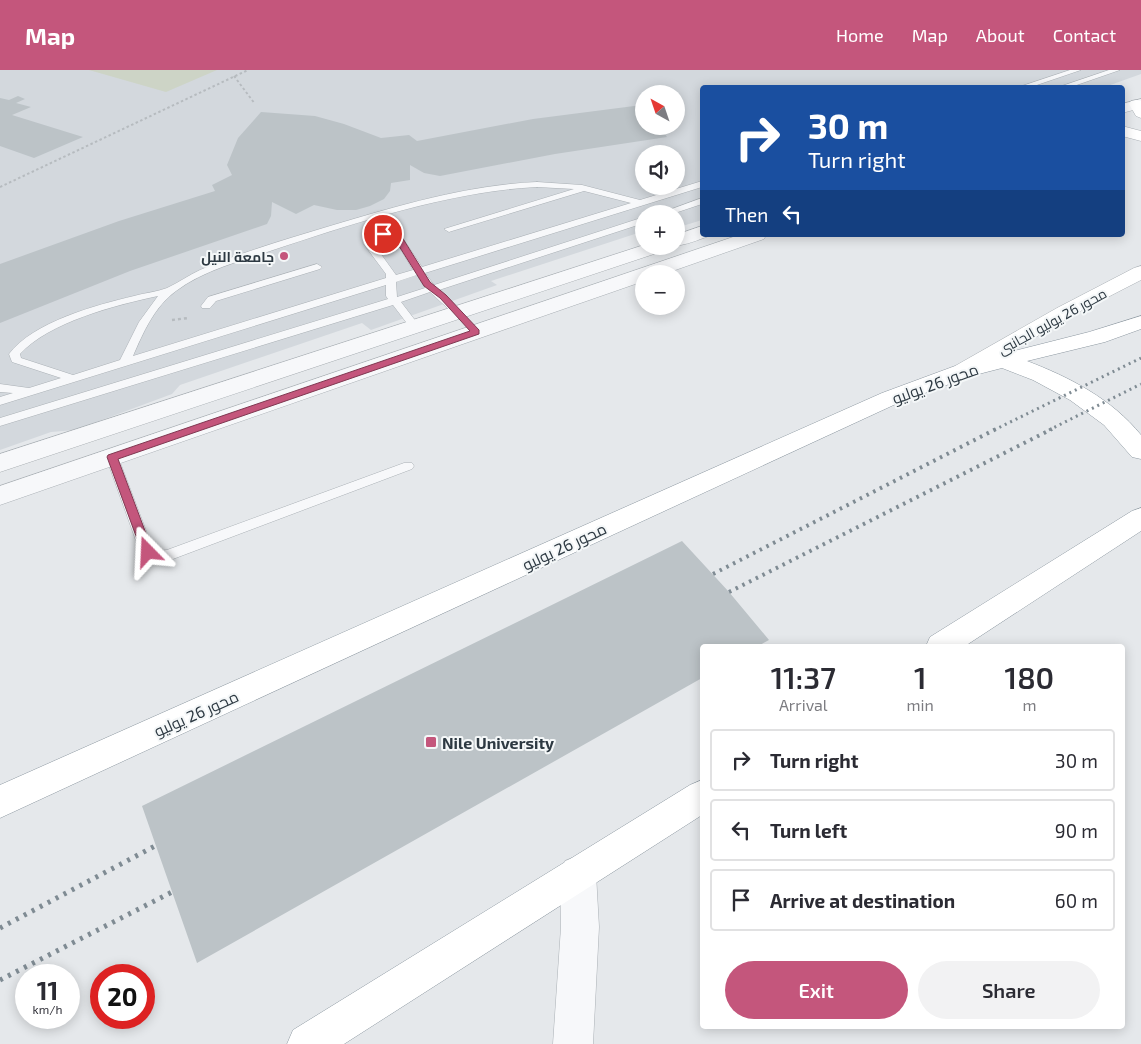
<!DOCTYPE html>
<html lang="en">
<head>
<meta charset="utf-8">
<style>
  body { margin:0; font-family:"Exo 2",Cairo,sans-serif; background:#f2f2f3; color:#2b2b33; height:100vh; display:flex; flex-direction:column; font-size:19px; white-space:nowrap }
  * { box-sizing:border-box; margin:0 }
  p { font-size:16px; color:#7c7c81 }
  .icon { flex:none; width:28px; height:28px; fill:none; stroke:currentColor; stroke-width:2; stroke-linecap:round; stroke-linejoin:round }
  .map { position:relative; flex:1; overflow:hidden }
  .side { position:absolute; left:700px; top:574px; width:425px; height:385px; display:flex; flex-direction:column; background:#fff; border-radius:5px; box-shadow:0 2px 12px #0003 }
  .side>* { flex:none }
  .top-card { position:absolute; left:700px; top:15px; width:425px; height:152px; border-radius:5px; box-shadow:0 2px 12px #0003; background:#1a4fa0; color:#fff; overflow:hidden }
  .needle { width:32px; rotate:320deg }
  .buttons { position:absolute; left:635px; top:15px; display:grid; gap:10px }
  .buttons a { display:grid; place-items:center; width:50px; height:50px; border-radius:50%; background:#fff; box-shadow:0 2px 12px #0003; font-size:25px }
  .speed { position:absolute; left:15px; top:894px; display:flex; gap:10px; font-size:25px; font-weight:700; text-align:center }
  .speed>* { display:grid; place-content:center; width:65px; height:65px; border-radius:50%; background:#fff; box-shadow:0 2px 12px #0003; line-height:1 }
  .speed small { font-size:12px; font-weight:400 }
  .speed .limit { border:8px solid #d22; background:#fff; color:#111 }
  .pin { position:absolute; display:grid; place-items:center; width:42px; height:42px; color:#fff; margin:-21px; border:2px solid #fff; border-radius:50%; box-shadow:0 1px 5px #0007 }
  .me { position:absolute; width:55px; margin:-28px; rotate:339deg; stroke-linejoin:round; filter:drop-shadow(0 0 4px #0008) }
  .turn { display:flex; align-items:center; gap:18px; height:105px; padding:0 25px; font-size:22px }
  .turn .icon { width:65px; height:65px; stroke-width:2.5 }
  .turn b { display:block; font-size:35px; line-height:42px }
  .then { display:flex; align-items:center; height:48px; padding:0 25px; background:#0003; gap:10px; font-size:19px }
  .eta { display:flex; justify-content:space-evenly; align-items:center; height:85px; text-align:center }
  .eta b { font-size:30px; font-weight:600; line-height:35px }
  .cta { display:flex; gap:10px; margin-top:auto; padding:10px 25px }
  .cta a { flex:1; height:58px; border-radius:30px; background:#c4567c; color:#fff; font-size:20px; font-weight:600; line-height:58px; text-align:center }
  .cta a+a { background:#f2f2f3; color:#2b2b33 }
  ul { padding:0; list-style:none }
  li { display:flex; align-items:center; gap:15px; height:62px; margin:0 10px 8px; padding:0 15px; border:2px solid #e1e1e2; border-radius:5px }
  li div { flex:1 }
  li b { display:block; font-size:19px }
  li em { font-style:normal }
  header { display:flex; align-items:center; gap:30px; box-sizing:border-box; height:70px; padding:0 25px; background:#c4567c; color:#fff }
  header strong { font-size:24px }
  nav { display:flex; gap:28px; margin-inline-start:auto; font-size:18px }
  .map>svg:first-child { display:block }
  .built { fill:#d3d8dd; fill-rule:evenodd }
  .green { fill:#cdd4c6 }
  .building { fill:#bcc3c7 }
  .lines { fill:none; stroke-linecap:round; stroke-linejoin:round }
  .service-casing { stroke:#aab0b5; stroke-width:1 }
  .minor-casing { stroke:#aab0b5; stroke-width:1 }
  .secondary-casing { stroke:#aab0b5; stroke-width:1 }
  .trunk-casing { stroke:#8d98a1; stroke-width:1 }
  .path-far1 { stroke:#b6bbbf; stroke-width:2; stroke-dasharray:2.5 2.5; stroke-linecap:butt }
  .path { stroke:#b6bbbf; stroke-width:2.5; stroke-dasharray:3 3; stroke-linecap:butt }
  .service { fill:#f7f8fa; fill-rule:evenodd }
  .minor { fill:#f7f8fa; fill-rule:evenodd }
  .secondary { fill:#fff; fill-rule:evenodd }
  .trunk { fill:#fff; fill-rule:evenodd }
  .rail-far2 { stroke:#7f8b93; stroke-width:3; stroke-dasharray:2 4; stroke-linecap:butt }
  .rail-far1 { stroke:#7f8b93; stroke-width:4; stroke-dasharray:2.5 5; stroke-linecap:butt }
  .rail { stroke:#7f8b93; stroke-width:5; stroke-dasharray:3 6; stroke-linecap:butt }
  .route { fill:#c4567c; stroke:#7f3851 }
  .poi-dot { fill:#c4567c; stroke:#f4f7f8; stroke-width:2 }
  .labels { text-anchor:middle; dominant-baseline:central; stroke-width:4; stroke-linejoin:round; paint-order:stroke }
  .far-poi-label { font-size:14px; font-weight:bold; fill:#2d3942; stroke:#f4f7f8; text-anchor:end }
  .far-street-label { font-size:14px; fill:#2d3942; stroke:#f4f7f8 }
  .street-label { font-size:16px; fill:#2d3942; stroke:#f4f7f8 }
  .poi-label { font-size:16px; font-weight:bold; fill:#2d3942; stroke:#f4f7f8; text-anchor:start }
</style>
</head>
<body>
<header>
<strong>Map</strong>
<nav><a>Home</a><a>Map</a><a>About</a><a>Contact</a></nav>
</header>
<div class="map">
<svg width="1141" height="974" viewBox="0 0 1141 974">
  <rect width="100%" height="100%" fill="#e5e8eb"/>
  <path class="built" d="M0,0h1141v4l-39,14h-400v132l-26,8v-14h-32v17l-153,50 6,4 -126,45 -9,-7 -182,62 -8,9 -97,36 -24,2 -51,18zM644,24h32v32h-32zM644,84h32v32h-32z"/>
  <path class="green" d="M89,0h128l-51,22z"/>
  <path class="building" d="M18,26l7,3 -9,4 15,4 -19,8 71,22 -49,21 -34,-12v-48l9,2z
    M642,35l2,21h15l8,11 -112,17 -115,22 -16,-3 -14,-8v15l-19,3 -1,8 -6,8 -14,7 -14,4h-19l-23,-5 -18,9 -24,-12 -1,14 -4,8 -137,47 -130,52v-59l119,-43 96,-30 -3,-6 20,-10 -5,-10 11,-27 23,-26 54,4 29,8 37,14 28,-3 8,6 116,-22z
    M682,471l47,51 40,48 -11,6h-56v32l-505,285 -55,-157z"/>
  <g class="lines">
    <defs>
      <path id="service" d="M1070,0h11l-53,18h-12z
        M1109,0h11l-52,18h-12z
        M537,112l45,3 58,15 62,-19v6l-277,86 9,12 210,-68v6l-205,67 24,21 1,2 -1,2h-8l-25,-23 -29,10 20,26 -1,2h-8l-19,-25 -393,121v-8l388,-119 -2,-3v-11l-386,120v-8l13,-4 -13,-1v-8l29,4 32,-10 -49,-16 -3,-8c24,-32 87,-49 125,-58 10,-3 23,-4 33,-8 11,-5 22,-13 33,-18 42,-18 87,-31 130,-44 67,-20 137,-41 207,-44zM537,117l37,2 -130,40 5,3 3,-1 132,-40 47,12 -209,64 -22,-33c-14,-4 -28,-5 -37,9l23,31v4l-253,78c10,-23 21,-49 43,-65 28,-21 65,-30 97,-41 81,-27 179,-59 264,-63zM380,167l14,1 19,32 -17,5 -23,-32zM417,205l8,13 -28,9 -1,-15zM158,226l-19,26 -19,38 -47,15 -52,-17 -1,-4c29,-32 96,-49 138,-58z
        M702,128v6l-30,10h-14z
        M317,194l5,3 -2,2 -104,32 -6,7h-8l-1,-2 7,-9z
        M112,383l6,4 35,92 3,2 11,-1 237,-87h8l2,3 -2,3 -239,90c-13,4 -25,5 -33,-7l-34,-95z"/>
      <path id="minor" d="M1141,29v9l-19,5v-9z
        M702,156v9l7,1c-11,4 -23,9 -35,10h2v-11z
        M739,165h27l-2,4 -100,35h-20v7l-644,224v-19z
        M644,175l24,1 -2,4 -666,222v-18z
        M578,786l13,5 5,13 3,53 -6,117h-40l8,-117 -1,-53 5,-13z"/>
      <path id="secondary" d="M1136,30l5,1v17l-5,-2 -7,-12 2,-3z
        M1122,56l19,5v10l-19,-5z
        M1141,196v14l-70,36 -100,60 -8,2 -8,-2 -3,-5 3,-5 102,-58 77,-40z"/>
      <path id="trunk" d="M1141,246v13l-36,13 -78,19c42,16 85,38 114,74v24l-9,-2 -28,-32 -34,-25 -37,-20 -31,-12 -31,8 -73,27 -898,415v-33l882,-392 73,-27 134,-34z
        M1141,438v23l-176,115h-39l4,-9 202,-126z
        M702,710v35l-358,229h-57l6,-14 397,-245z"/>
    </defs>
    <use href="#service" class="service-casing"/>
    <use href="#minor" class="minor-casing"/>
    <use href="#secondary" class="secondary-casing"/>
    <use href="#trunk" class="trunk-casing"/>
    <path class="path-far1" d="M234,6l21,28
      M0,117l248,-117"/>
    <path class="path" d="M172,250l16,-2"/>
    <use href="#service" class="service"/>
    <use href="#minor" class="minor"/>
    <use href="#secondary" class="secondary"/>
    <use href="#trunk" class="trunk"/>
    <path class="rail-far2" d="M994,360l147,-72
      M1049,360l92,-46"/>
    <path class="rail-far1" d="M713,504l283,-145
      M729,522l323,-163"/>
    <path class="rail" d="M0,858l155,-82
      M0,910l172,-88"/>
  </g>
  <path class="route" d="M380,162l20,2 30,48 16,13 33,35v4l-361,125 35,93 -1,3h-9l-36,-98 1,-2 362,-124 -30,-33 -16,-12 -30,-48 -14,-2z"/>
  <g class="poi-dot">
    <circle cx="284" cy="186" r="5"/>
    <rect x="425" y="666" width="12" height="12" rx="2.5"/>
  </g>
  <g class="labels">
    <g class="far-poi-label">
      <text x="274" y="186">جامعة النيل</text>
    </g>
    <g class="far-street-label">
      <text transform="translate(1052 251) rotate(-29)">محور 26 يوليو الجانبى</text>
    </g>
    <g class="street-label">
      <text transform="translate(935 313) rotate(-20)">محور 26 يوليو</text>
      <text transform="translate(564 476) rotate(-25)">محور 26 يوليو</text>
      <text transform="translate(196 643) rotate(-24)">محور 26 يوليو</text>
    </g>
    <g class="poi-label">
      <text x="442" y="672">Nile University</text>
    </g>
  </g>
</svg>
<div class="buttons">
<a><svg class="needle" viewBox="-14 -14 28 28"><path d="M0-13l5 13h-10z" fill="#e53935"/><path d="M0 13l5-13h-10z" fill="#7c7c81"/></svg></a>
<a><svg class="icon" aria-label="sound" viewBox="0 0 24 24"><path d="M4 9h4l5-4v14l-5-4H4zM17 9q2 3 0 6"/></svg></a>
<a>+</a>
<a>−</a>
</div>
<div class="speed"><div>11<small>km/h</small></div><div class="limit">20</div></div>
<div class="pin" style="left:383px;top:164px;background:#d93025"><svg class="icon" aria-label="arrive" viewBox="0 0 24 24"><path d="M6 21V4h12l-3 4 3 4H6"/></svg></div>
<svg class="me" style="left:148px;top:482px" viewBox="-20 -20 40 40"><path d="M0-17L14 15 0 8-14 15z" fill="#c4567c" stroke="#fff" stroke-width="4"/></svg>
<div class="top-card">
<div class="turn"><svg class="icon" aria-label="right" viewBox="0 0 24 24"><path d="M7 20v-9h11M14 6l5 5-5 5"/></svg><div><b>30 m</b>Turn right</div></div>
<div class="then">Then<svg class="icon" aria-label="left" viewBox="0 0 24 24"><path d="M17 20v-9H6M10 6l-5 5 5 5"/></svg></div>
</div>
<section class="side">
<div class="eta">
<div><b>11:37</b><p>Arrival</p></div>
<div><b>1</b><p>min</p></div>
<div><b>180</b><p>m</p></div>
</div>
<ul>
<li><svg class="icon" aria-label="right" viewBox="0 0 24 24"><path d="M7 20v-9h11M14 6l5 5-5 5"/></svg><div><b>Turn right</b></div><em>30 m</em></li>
<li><svg class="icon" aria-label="left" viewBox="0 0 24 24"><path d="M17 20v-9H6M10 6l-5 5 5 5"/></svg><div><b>Turn left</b></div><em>90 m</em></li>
<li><svg class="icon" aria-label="arrive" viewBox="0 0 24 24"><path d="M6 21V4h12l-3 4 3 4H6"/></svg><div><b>Arrive at destination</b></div><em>60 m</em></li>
</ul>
<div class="cta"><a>Exit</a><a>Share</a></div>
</section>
</div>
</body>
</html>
